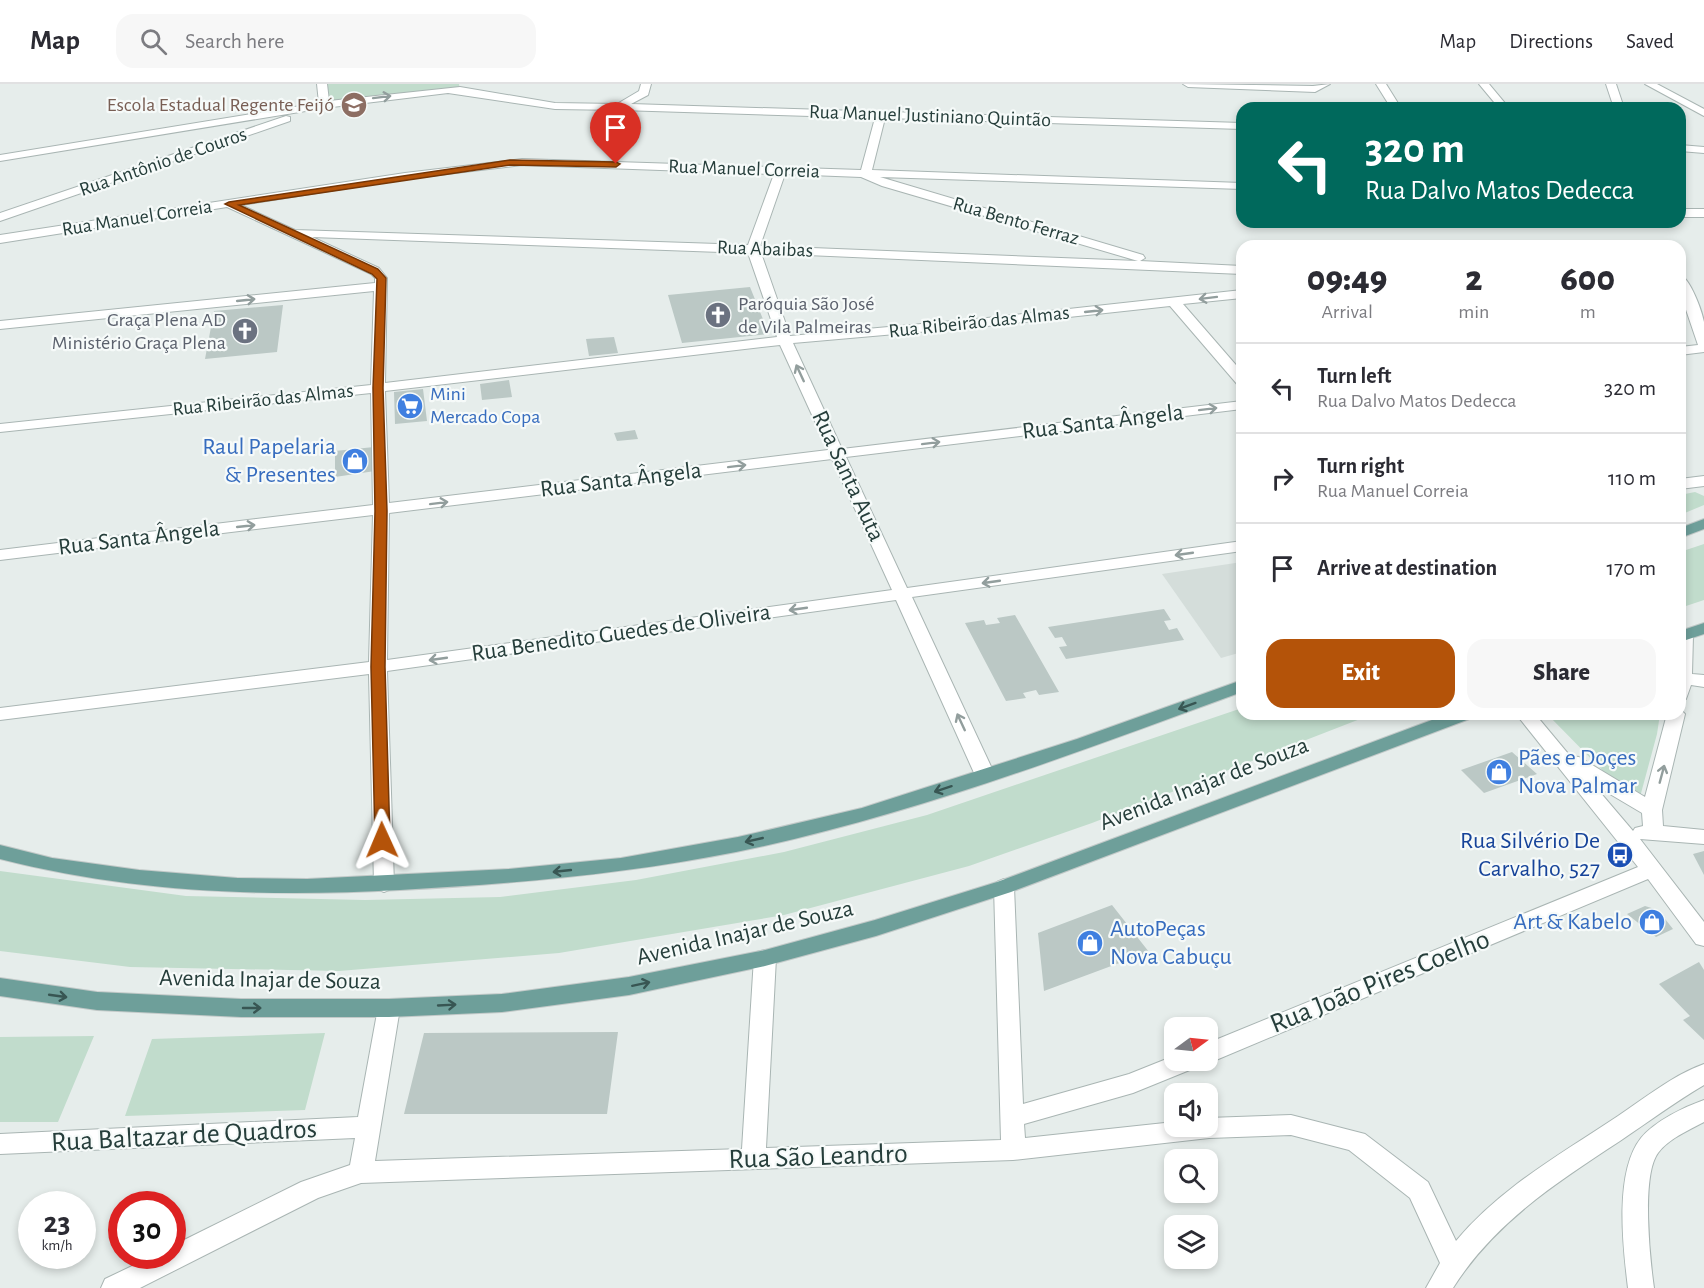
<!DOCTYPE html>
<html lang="en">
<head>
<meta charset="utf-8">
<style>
  body { margin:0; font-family:"Alegreya Sans",sans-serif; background:#f7f7f7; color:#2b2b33; height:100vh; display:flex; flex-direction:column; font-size:22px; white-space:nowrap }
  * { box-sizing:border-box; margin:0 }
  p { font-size:20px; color:#7c7c81 }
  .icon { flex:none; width:33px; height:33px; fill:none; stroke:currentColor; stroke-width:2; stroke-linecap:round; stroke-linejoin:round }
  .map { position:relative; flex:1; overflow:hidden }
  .side { position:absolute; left:1236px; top:156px; width:450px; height:480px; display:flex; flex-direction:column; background:#fff; border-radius:18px; box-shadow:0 3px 9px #0003 }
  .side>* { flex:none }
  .hud { position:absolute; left:1236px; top:18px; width:450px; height:126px; border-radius:18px; box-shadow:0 3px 9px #0003; background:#00695c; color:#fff; overflow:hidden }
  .needle { width:39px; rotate:75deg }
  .fabs { position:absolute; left:1164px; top:933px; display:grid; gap:12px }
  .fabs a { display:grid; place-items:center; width:54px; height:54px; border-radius:12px; background:#fff; box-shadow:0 3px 9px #0003; font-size:30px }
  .speed { position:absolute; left:18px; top:1107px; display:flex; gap:12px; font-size:30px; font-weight:700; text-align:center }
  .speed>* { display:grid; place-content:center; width:78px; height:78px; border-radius:50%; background:#fff; box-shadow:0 3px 9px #0003; line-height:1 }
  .speed small { font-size:15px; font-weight:400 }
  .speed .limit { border:9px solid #d22; background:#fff; color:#111 }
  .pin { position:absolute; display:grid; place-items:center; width:51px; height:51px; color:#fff; margin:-62px -26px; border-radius:50% 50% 50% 0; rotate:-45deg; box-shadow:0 0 6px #0007 }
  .pin .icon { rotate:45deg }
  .me { position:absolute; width:66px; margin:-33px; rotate:359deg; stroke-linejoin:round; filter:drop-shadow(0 0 4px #0008) }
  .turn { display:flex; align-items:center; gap:21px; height:126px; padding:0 30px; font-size:27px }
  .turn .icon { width:78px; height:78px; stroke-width:2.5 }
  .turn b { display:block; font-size:42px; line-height:51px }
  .eta { display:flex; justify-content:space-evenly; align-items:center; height:102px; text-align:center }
  .eta b { font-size:36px; font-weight:800; line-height:42px }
  .primary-button { display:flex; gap:12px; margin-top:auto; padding:12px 30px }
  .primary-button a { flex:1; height:69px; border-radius:18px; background:#b45309; color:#fff; font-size:24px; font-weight:800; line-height:69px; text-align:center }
  .primary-button a+a { background:#f7f7f7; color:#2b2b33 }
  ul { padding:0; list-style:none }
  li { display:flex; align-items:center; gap:18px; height:90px; padding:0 30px; border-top:2px solid #e1e1e2 }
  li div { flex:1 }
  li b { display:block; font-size:22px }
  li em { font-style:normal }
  header { display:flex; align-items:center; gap:36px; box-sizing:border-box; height:84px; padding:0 30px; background:#fff; border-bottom:2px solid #e1e1e2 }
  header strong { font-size:28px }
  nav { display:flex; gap:33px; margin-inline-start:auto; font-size:21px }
  .search { width:420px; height:54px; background:#f7f7f7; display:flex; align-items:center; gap:15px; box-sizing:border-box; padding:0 21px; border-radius:18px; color:#7c7c81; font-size:22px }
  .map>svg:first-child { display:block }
  .built { fill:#d4ddda }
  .green { fill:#c1dccc }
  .building { fill:#bbc8c5 }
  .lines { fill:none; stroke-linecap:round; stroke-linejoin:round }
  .minor-casing { stroke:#a9b5b3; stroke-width:2 }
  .major-casing { stroke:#c2c9c8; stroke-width:2 }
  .minor { fill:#fff; fill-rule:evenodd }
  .major { fill:#6e9f9a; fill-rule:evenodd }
  .oneway { stroke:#929e9d }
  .oneway2 { stroke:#385653 }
  .route { fill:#b45309; stroke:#753606; stroke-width:1.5 }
  .labels { text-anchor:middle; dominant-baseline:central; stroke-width:4.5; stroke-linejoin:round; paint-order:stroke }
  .far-education-label { font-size:20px; fill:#785e54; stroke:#f6faf9; text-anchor:end }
  .far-street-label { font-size:20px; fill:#263e3b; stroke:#f6faf9 }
  .far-worship-label { font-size:20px; fill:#5b616d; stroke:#f6faf9; text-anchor:start }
  .far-shop-label { font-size:20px; fill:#366cbe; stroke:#f6faf9; text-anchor:start }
  .street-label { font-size:24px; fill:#263e3b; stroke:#f6faf9 }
  .shop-label { font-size:24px; fill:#366cbe; stroke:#f6faf9; text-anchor:end }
  .transit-label { font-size:24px; fill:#164399; stroke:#f6faf9; text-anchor:end }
  .near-street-label { font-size:28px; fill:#263e3b; stroke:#f6faf9 }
</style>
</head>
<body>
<header>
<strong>Map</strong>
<div class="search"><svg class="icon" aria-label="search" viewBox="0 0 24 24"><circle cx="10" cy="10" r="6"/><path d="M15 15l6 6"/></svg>Search here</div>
<nav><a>Map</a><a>Directions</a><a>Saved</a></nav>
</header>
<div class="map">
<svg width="1704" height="1204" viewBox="0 0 1704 1204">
  <rect width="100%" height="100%" fill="#e6edeb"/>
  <path class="built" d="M1242,478v90l-21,6 -59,-84z"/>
  <path class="green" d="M323,0h136l1,6 -136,15z
    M1695,408l9,4v9l-24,10v-20z
    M1704,460v56l-24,8v-56z
    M1242,624v6h131l-281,109 -123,43 -185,49 -225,38 -220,18 -209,-4 -130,-16v-80l186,25 179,4 135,-3 136,-17 148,-28 143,-37z
    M1547,630h113l-3,20 -17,63 -32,-21z
    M325,949l-20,77 -180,6 27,-77z
    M94,952l-36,86h-58v-85z"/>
  <path class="building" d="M750,203l19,47 -87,9 -14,-48z
    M283,221l-6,47 -72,7 9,-48z
    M614,253l4,16 -29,3 -3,-17z
    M509,296l3,17 -30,3 -2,-16z
    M423,305l4,32 -32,3 -1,-32z
    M635,346l3,9 -21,2 -3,-8z
    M374,363l1,24 -40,6v-26z
    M1164,525l7,11 -7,1 5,9 8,-2 7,12 -118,19 -7,-12 8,-1 -5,-9 -7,1 -7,-11z
    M1015,531l44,77 -20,3 -3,-5 -13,3 3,5 -20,3 -41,-78 19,-3 2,5 14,-2 -3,-5z
    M1512,668l25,22 -53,19 -23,-23z
    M1704,767v24l-11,-21z
    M1112,821l37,47 -105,39 -6,-58z
    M1645,822l13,4 15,19 -17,8 -29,-23z
    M1699,878l5,8v70l-21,-20 7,-4 -31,-32z
    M618,948l-11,82h-203l20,-81z"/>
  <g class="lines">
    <defs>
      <path id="minor" d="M317,0h10l2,17 131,-14 95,16 62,1 22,-13 2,-7h10l-3,11 -17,9 611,19v6l-357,-11 -13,52 370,13v6l-362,-12 263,78 2,3 -5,3 102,5v8l-481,-21 29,83 197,-18 255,-28v8l-59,6 59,68v13l-5,-1 -67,-78 -183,20 -194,17 49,106 400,-48v8l-396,48 61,131 335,-47v10l-330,46 83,178 -3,5 -7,2 -7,-2 -3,-5 -79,-175 -509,71 7,213 -3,5 -7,3 -7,-3 -3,-5 -5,-210 -369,46v-12l369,-46 4,-147 -373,45v-10l373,-45 -2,-112 -371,39v-8l371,-39 3,-94 -374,38v-8l375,-38v-5l-4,-4 -144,-67 -227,36v-8l405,-62 117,-14 339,11 14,-52 -255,-8 -65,-1 -107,-16 -124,15 -324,53v-6l319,-52zM522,81l252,9 -26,71 -453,-15 -54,-25 164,-26zM785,90l76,3 21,9 256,75 -378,-15zM312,153l436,16 29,84 -392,46 2,-105 -8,-10zM780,261l48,105 -439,53 -4,-112zM832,375l60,131 -505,70 2,-147z
        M1183,0l130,2 17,-2 -15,8 -127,-5z
        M1376,0h10l15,24h-10z
        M1479,0h10l20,24h-10z
        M1606,0h10l8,24h-10z
        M1645,0h12l47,25v7z
        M286,32l4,1v4l-290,100v-8z
        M1680,61l24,2v6l-24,-2z
        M1680,125h24v8h-24z
        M1680,191c10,3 22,36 24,47 0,10 0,20 0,30l-24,3v-8l18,-2 -18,-53z
        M1704,392v10l-24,3v-10z
        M1684,546l6,1 3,4 -1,39 12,1v12l-13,-2 -5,14 -6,2v-70z
        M1680,625l5,5 -23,96 1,16 41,4v14l-64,-5 64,83v24l-8,-2 -48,-65 -432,181 -8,2 -5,-2h5v-17l430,-176 -122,-153h19l35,42 9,1 66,40 22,-83h13zM1593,700l49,29 1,13 -8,2 -2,3z
        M1004,795l7,3 3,5 9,217 106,-30 45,-18v4h26l-3,7 -64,26 -109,31 1,14 149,-16v4h34v-8l83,-3 74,19 63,48 28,59c44,-53 105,-87 162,-125 27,-18 55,-41 86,-52v21c-29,17 -56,37 -84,56 -63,41 -126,82 -167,147h-27l14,-25 -30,-65 -61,-48 -58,-15 -82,3 -196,22 -652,23 -43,15 -178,90h-39l4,-9 48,-23h19v-10l129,-64 49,-17 5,-27 -355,16v-20l358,-17 20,-109 3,-6 8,-3 8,3 3,6 -25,153 367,-12 12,-191 3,-6 8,-2 8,2 3,6 -10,190 235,-8 -7,-253 3,-5z
        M1704,1016v22c-15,8 -36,17 -46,31 -17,23 -8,107 -4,135h-26c-5,-41 -14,-116 13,-150 14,-17 43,-31 63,-38z"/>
      <path id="major" d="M1704,435v10l-24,9v-10z
        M1704,539v11l-24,8v-11z
        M1242,596v12c-164,60 -334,125 -506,160 -111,22 -223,32 -336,38 -138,7 -266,3 -400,-31v-14l52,13 87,12 98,8 70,1 202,-10 112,-11 117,-21 124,-29 215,-69z
        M1448,630h27l-3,4 -461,174 -135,44 -111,30 -136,29 -127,17 -113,5h-148l-144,-7 -97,-14v-18l97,14 144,7h148l113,-5 127,-17 136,-27 110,-30 122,-38z"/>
    </defs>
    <use href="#minor" class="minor-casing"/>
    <use href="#major" class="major-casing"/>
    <use href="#minor" class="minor"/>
    <use href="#major" class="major"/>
  </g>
  <defs><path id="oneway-shaft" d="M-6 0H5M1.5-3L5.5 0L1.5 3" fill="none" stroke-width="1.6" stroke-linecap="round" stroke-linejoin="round" transform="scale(1.5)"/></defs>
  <g class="oneway">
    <use href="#oneway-shaft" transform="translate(382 13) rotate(-7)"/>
    <use href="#oneway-shaft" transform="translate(1208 214) rotate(173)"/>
    <use href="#oneway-shaft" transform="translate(246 216) rotate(-6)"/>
    <use href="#oneway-shaft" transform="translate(1094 227) rotate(-6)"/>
    <use href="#oneway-shaft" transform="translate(800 289) rotate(-115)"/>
    <use href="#oneway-shaft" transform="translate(1208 325) rotate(-7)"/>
    <use href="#oneway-shaft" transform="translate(931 359) rotate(-7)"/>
    <use href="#oneway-shaft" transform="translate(737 382) rotate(-7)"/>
    <use href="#oneway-shaft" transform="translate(439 419) rotate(-7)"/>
    <use href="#oneway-shaft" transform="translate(246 442) rotate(-6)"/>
    <use href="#oneway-shaft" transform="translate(1184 470) rotate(172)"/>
    <use href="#oneway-shaft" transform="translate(991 498) rotate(172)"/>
    <use href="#oneway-shaft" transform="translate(798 525) rotate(172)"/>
    <use href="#oneway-shaft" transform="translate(438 575) rotate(172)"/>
    <use href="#oneway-shaft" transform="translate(961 638) rotate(-115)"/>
    <use href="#oneway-shaft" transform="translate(1662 690) rotate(-75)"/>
  </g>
  <g class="oneway2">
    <use href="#oneway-shaft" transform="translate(1187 622) rotate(160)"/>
    <use href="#oneway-shaft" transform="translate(943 705) rotate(162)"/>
    <use href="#oneway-shaft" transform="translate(754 756) rotate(167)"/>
    <use href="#oneway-shaft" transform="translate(562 787) rotate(174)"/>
    <use href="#oneway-shaft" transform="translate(641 900) rotate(-12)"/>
    <use href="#oneway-shaft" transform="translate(58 912) rotate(8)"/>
    <use href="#oneway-shaft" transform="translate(447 921) rotate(-3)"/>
    <use href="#oneway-shaft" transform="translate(252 924)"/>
  </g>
  <path class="route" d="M510,76l106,2 4,2 -4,3 -106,-2 -271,40 139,64 8,9 -3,110 4,123 -2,156 5,173 -2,4h-11l-2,-4 -4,-173 4,-156 -2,-123 4,-109 -5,-5 -147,-70 4,-2z"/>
  <defs>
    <symbol id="school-disc" viewBox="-11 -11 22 22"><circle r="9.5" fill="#8d6e63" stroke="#f6faf9"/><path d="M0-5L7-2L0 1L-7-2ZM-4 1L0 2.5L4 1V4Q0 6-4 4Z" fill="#fff"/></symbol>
    <symbol id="church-disc" viewBox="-11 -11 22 22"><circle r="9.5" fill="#6b7280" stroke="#f6faf9"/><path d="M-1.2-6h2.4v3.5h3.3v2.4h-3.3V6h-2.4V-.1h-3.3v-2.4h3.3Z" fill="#fff"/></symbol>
    <symbol id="supermarket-disc" viewBox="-11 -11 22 22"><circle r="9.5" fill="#3f7fe0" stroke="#f6faf9"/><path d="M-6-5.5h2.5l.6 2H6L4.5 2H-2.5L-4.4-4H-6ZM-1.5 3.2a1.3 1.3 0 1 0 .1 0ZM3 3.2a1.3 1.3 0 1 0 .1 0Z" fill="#fff"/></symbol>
    <symbol id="shop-disc" viewBox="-11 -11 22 22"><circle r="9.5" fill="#3f7fe0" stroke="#f6faf9"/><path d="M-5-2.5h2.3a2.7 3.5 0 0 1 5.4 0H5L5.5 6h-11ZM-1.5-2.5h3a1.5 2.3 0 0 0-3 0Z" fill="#fff"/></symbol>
    <symbol id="bus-disc" viewBox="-11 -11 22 22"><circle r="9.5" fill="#1a4fb4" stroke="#f6faf9"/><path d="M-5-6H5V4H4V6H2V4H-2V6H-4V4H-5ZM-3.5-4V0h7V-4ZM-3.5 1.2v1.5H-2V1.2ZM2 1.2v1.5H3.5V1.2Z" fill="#fff"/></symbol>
  </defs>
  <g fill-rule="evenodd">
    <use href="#school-disc" x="339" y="6" width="30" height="30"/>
    <use href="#church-disc" x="703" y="216" width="30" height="30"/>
    <use href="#church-disc" x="230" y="232" width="30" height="30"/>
    <use href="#supermarket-disc" x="395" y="307" width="30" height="30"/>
    <use href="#shop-disc" x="340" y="362" width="30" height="30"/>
    <use href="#shop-disc" x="1484" y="673" width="30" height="30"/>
    <use href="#bus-disc" x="1605" y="756" width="30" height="30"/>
    <use href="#shop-disc" x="1637" y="823" width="30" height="30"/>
    <use href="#shop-disc" x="1075" y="844" width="30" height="30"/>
  </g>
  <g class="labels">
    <g class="far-education-label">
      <text x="334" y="21">Escola Estadual Regente Feijó</text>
    </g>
    <g class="far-street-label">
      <text transform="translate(930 32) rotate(2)">Rua Manuel Justiniano Quintão</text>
      <text transform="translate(163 78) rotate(-19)">Rua Antônio de Couros</text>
      <text transform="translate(744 85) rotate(2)">Rua Manuel Correia</text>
      <text transform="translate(137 134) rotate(-9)">Rua Manuel Correia</text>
      <text transform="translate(1016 137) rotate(16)">Rua Bento Ferraz</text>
      <text transform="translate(765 165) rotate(2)">Rua Abaibas</text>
      <text transform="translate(979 238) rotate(-6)">Rua Ribeirão das Almas</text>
      <text transform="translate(263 316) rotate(-6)">Rua Ribeirão das Almas</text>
    </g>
    <g class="far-worship-label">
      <text x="738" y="220">Paróquia São José<tspan x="738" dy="23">de Vila Palmeiras</tspan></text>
      <text x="226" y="236" text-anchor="end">Graça Plena AD<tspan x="226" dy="23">Ministério Graça Plena</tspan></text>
    </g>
    <g class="far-shop-label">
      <text x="430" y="310">Mini<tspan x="430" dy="23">Mercado Copa</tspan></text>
    </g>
    <g class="street-label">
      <text transform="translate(1103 338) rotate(-7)">Rua Santa Ângela</text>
      <text transform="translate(848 392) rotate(65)">Rua Santa Auta</text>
      <text transform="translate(621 396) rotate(-7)">Rua Santa Ângela</text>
      <text transform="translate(139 454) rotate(-7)">Rua Santa Ângela</text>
      <text transform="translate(621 549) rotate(-8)">Rua Benedito Guedes de Oliveira</text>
      <text transform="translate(1204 700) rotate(-21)">Avenida Inajar de Souza</text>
      <text transform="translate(745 849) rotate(-13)">Avenida Inajar de Souza</text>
      <text transform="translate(270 896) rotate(1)">Avenida Inajar de Souza</text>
    </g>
    <g class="shop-label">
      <text x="336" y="363">Raul Papelaria<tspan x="336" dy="28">&amp; Presentes</tspan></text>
      <text x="1518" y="674" text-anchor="start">Pães e Doçes<tspan x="1518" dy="28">Nova Palmar</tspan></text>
      <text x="1632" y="838">Art &amp; Kabelo</text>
      <text x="1110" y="845" text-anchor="start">AutoPeças<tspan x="1110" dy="28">Nova Cabuçu</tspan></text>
    </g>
    <g class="transit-label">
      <text x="1600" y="757">Rua Silvério De<tspan x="1600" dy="28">Carvalho, 527</tspan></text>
    </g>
    <g class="near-street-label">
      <text transform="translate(1380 898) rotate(-22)">Rua João Pires Coelho</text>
      <text transform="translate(184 1052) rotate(-3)">Rua Baltazar de Quadros</text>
      <text transform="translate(818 1073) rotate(-2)">Rua São Leandro</text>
    </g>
  </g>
</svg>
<div class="fabs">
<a><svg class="needle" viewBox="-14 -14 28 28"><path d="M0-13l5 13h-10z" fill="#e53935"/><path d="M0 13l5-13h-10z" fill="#7c7c81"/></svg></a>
<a><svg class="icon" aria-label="sound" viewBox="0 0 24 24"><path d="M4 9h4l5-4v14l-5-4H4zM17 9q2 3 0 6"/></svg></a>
<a><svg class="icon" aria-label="search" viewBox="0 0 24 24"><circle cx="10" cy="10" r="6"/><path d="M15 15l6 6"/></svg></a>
<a><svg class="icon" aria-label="layers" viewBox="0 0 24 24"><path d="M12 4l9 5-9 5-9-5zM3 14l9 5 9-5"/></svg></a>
</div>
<div class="speed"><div>23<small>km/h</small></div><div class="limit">30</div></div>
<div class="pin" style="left:616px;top:80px;background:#d93025"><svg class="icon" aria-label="arrive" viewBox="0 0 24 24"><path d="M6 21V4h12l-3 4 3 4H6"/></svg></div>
<svg class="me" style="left:382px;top:756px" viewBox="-20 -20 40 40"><path d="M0-17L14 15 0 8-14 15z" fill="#b45309" stroke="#fff" stroke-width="4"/></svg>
<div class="hud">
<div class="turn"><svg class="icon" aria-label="left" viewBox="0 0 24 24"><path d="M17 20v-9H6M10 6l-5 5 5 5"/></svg><div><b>320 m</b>Rua Dalvo Matos Dedecca</div></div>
</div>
<section class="side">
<div class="eta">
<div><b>09:49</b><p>Arrival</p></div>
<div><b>2</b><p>min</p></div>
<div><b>600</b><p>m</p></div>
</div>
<ul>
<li><svg class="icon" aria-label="left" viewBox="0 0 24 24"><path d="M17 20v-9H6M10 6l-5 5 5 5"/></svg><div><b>Turn left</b><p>Rua Dalvo Matos Dedecca</p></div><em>320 m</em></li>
<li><svg class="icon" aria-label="right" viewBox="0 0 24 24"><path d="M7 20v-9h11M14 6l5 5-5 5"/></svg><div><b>Turn right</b><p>Rua Manuel Correia</p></div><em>110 m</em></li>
<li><svg class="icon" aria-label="arrive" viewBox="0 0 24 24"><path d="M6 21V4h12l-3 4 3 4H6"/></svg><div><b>Arrive at destination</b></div><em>170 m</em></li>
</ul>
<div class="primary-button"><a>Exit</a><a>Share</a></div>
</section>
</div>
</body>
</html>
